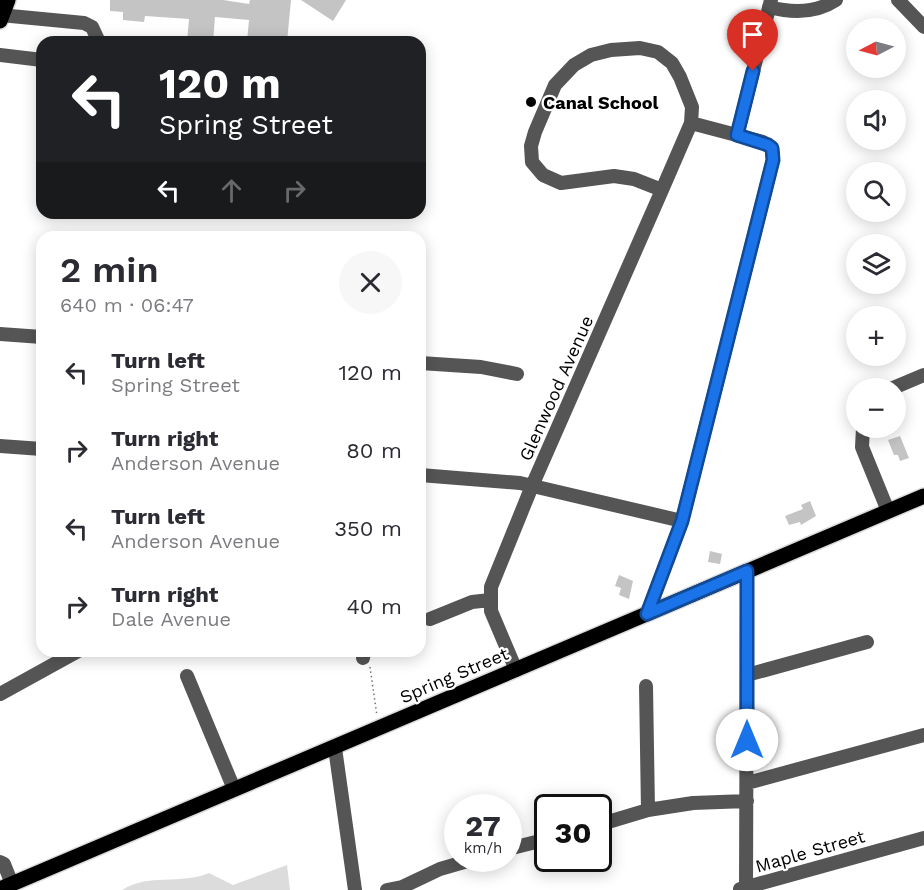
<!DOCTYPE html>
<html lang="en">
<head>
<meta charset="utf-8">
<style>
  body { margin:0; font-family:"Work Sans",sans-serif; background:#f7f7f7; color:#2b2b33; height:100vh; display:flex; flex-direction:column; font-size:22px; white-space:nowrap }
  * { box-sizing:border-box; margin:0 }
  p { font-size:20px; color:#7c7c81 }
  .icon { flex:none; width:33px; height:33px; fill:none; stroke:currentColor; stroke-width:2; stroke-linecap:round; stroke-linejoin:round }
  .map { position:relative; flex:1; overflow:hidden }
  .side { position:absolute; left:36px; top:231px; width:390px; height:426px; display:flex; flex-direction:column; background:#fff; border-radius:18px; box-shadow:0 3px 15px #0003 }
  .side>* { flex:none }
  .hud { position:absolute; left:36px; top:36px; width:390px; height:183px; border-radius:18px; box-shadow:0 3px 15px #0003; background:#202124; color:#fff; overflow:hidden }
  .needle { width:39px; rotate:264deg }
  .controls { position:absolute; left:846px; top:18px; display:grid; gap:12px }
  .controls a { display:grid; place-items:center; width:60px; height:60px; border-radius:50%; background:#fff; box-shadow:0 3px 15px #0003; font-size:30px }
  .speed { position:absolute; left:444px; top:794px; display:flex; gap:12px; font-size:30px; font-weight:700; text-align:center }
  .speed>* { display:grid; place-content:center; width:78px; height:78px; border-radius:50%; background:#fff; box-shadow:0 3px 15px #0003; line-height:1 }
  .speed small { font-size:15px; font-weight:400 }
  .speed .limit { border:3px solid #111; border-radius:9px; background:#fff; color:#111 }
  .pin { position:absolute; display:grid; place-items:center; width:51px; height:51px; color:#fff; margin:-62px -26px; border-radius:50% 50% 50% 0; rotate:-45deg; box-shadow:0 0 6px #0007 }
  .pin .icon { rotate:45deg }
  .me { position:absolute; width:66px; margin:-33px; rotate:0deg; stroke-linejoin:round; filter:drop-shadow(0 0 4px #0008) }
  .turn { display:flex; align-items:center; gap:21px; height:126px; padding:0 24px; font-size:27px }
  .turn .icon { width:78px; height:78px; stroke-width:2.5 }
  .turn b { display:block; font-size:42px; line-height:51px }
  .lanes { display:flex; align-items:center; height:57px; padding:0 24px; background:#0003; justify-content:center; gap:30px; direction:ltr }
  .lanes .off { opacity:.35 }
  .round { display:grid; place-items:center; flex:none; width:63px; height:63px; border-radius:32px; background:#f7f7f7 }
  .overview { display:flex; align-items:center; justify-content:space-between; height:102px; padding:0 24px }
  h1 { font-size:36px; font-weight:600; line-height:45px }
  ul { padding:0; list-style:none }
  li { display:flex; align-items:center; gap:18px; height:78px; padding:0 24px }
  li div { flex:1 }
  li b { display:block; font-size:22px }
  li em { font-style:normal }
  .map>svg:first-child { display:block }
  .green { fill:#dcdcdc }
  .building { fill:#c4c4c4 }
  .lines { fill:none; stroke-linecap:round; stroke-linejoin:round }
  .major-casing { stroke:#dbdbdb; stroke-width:18 }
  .path { stroke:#777; stroke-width:1.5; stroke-dasharray:1.5 3; stroke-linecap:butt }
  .minor { stroke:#555; stroke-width:14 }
  .major { stroke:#000; stroke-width:15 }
  .route-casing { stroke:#114b97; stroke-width:15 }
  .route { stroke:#1a73e8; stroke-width:10 }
  .poi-dot { fill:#000; stroke:#fff; stroke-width:2 }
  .labels { text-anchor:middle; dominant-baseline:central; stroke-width:4.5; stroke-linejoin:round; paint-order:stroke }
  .poi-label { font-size:18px; font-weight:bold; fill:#000; stroke:#fff; text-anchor:start }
  .street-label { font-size:18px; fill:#000; stroke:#fff }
</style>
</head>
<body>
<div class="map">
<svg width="924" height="890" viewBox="0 0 924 890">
  <rect width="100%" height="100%" fill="#fff"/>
  <path class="green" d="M287,865l3,25h-168c26,-17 59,-5 87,-17l24,12z"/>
  <path class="building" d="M110,0h113l26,4 1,-4h41l-4,42h-40l2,-22 -34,-3 -2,25h-26l2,-23 -44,-3 -1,6 -21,-2v-8l-13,-1z
    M301,0h45l-13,21z
    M900,436l9,22 -9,3 -2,-6h-4l-6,-15z
    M810,501l6,15 -15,9 -1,-3 -11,3 -4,-9 18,-7 -2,-4z
    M710,551l12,3 -2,10 -12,-2z
    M619,575l14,6 -4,18 -10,-4 2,-7 -6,-2z"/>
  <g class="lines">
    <defs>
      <path id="major" d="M0,21l8,-21
        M0,889l924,-393"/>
    </defs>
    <use href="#major" class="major-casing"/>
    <path class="path" d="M370,667l7,49"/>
    <path class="minor" d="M898,0l26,27
      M769,7c23,6 46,7 67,-7
      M0,15l84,8 8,4 7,15
      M0,55l42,5
      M737,135l34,-135
      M0,334l42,3
      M420,363l61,4 36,7
      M893,388l31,-13
      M863,428l-1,19 26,64
      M0,446l42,3
      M420,475l100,8 162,38
      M647,614l35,-93 91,-361 -1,-12 -9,-6 -72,-19
      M430,619l42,-17 18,-2
      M363,658l1,-7
      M516,670l-25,-59v-24l41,-101 130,-296 29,-67 1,-16 -12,-30 -8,-14 -14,-11 -18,-4 -29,2 -20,5 -17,10 -19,20 -20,47 -4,14 1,16 11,13 18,8 53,-7 20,3 28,11
      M747,675l120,-33
      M187,676l47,113
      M646,686l2,124
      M0,694l78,-43
      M335,748l20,142
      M747,783l177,-48
      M598,825l50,-15 45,-7 54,-2
      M508,849l40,-10
      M0,862l4,2 8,20
      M740,889l184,-51
      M387,890l15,-3 38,-18 38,-11
      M746,890l1,-319"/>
    <use href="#major" class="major"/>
  </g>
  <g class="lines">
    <defs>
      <path id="route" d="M747,740v-169l-100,43 35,-93 91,-361 -1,-12 -4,-3 -31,-10 16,-64"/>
    </defs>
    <use href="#route" class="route-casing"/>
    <use href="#route" class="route"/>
  </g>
  <circle class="poi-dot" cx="531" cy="102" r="6"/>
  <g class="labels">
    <g class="poi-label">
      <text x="543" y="102">Canal School</text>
    </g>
    <g class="street-label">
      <text transform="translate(556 388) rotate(-66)">Glenwood Avenue</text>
      <text transform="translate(454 675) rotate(-23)">Spring Street</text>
      <text transform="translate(810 851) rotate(-16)">Maple Street</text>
    </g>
  </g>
</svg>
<div class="controls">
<a><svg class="needle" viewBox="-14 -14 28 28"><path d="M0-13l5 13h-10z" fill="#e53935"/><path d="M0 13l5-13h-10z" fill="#7c7c81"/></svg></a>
<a><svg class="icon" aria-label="sound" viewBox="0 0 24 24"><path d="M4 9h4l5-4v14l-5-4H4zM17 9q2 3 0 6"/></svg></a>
<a><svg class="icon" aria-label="search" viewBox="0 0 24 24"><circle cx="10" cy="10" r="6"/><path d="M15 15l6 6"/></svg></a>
<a><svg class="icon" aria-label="layers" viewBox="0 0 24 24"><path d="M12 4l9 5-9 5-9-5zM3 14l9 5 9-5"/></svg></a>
<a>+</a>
<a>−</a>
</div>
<div class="speed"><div>27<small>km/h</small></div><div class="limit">30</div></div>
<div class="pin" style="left:753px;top:71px;background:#d93025"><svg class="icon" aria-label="arrive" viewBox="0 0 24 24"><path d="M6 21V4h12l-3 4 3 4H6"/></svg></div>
<svg class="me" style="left:747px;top:740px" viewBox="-20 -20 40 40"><circle r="19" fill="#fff"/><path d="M0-13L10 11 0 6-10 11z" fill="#1a73e8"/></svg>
<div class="hud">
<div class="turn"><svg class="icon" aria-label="left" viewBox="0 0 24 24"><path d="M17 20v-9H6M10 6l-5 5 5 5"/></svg><div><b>120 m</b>Spring Street</div></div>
<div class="lanes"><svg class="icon" aria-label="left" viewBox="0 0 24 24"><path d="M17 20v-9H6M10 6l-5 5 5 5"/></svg><svg class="icon off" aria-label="ahead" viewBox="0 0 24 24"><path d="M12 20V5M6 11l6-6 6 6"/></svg><svg class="icon off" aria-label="right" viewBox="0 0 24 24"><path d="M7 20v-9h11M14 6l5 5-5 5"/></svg></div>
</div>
<section class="side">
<div class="overview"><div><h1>2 min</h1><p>640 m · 06:47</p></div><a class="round"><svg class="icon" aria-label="close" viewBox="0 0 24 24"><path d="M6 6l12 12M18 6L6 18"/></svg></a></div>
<ul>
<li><svg class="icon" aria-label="left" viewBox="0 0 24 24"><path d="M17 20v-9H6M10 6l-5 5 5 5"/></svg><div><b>Turn left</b><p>Spring Street</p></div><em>120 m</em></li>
<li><svg class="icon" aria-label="right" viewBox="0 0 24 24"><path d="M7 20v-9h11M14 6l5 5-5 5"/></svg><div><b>Turn right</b><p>Anderson Avenue</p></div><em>80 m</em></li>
<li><svg class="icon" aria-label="left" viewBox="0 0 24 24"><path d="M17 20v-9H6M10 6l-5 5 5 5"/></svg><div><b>Turn left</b><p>Anderson Avenue</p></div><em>350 m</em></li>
<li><svg class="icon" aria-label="right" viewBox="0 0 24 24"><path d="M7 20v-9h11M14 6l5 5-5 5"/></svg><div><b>Turn right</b><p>Dale Avenue</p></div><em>40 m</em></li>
</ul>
</section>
</div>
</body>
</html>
